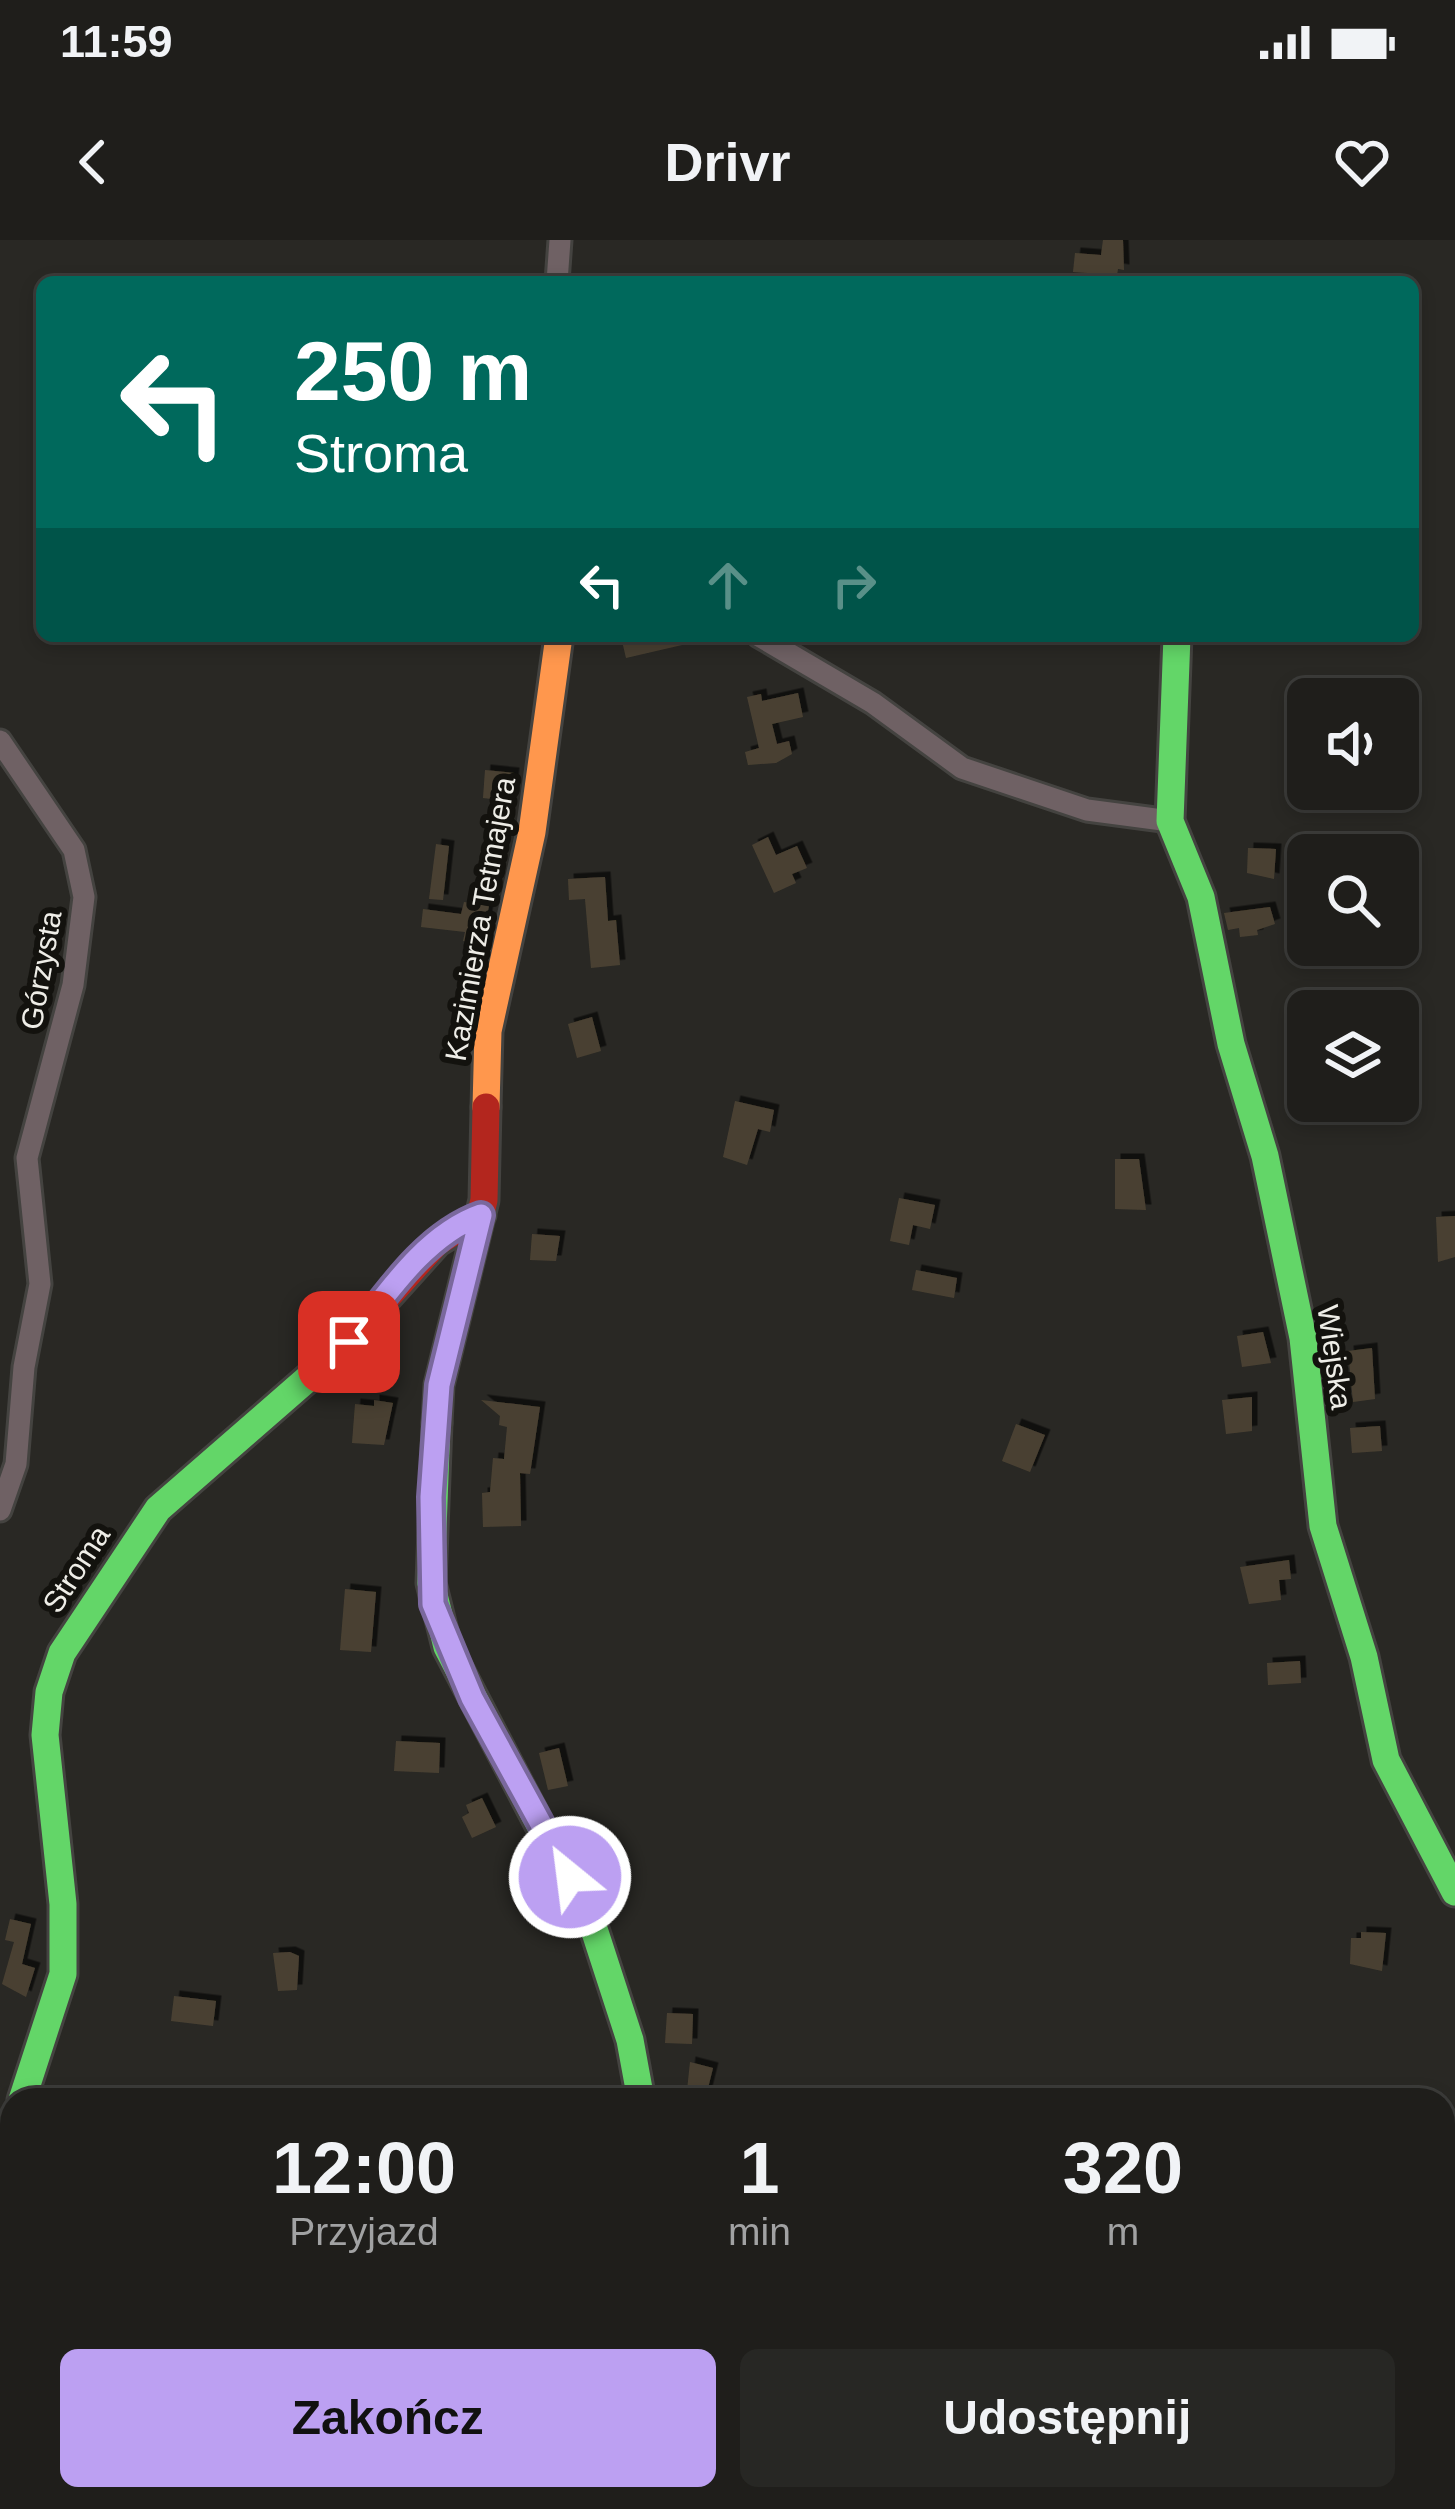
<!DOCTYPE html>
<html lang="pl">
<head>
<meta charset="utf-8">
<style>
  body { margin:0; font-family:Helvetica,sans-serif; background:#272724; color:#f1f3f6; height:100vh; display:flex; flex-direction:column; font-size:45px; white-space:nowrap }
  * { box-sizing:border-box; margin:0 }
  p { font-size:39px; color:#a1a2a3 }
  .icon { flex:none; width:66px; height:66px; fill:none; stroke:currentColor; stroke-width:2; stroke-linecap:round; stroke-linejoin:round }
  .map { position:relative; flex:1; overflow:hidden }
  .drawer { position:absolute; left:0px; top:1848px; width:1455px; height:423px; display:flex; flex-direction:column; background:#1f1e1b; border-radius:36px 36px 0 0; box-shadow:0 6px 18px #0003,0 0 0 3px #3c3c3a }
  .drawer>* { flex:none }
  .hud { position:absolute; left:36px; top:36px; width:1383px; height:366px; border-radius:18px; box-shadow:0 6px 18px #0003,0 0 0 3px #3c3c3a; background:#00695c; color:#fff; overflow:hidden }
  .controls { position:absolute; left:1287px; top:438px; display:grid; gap:24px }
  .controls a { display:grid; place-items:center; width:132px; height:132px; border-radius:18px; background:#1f1e1b; box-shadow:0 6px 18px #0003,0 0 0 3px #3c3c3a; font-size:60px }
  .pin { position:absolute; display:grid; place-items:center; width:102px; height:102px; color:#fff; margin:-51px; border-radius:24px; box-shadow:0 6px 18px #0006 }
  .me { position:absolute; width:132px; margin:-66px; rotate:331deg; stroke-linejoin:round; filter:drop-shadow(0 0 9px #0008) }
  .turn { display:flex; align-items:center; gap:42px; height:252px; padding:0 60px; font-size:54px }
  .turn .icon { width:156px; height:156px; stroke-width:2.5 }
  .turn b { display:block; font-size:84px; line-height:102px }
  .lanes { display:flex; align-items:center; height:114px; padding:0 60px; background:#0003; justify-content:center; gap:60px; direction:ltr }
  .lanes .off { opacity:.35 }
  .eta { display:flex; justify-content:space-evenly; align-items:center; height:204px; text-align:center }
  .eta b { font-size:72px; font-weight:600; line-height:84px }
  .button { display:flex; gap:24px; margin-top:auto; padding:24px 60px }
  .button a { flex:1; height:138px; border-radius:18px; background:#bca0f2; color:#111; font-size:48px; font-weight:600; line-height:138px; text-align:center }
  .button a+a { background:#272724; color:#f1f3f6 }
  .status { display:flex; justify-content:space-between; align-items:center; height:84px; padding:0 60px; background:#1f1e1b; direction:ltr }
  .status svg { height:33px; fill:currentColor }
  header { display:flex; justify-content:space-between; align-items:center; height:156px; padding:0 60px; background:#1f1e1b; font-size:54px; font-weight:600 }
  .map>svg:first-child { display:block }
  .building { fill:#4a4132; filter:url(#shadow) }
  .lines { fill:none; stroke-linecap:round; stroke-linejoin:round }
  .street-casing { stroke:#444340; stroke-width:27 }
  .fast-casing { stroke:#444340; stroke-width:33 }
  .slow-casing { stroke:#444340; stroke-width:33 }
  .jam-casing { stroke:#444340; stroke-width:33 }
  .street { stroke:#6f6164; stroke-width:21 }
  .fast { stroke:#63d668; stroke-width:27 }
  .slow { stroke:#ff974d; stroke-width:27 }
  .jam { stroke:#b3261e; stroke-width:27 }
  .route-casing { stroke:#7a689d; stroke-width:30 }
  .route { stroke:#bca0f2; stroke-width:21 }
  .labels { text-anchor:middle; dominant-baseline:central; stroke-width:12; stroke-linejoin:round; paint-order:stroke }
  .street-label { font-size:30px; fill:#eeede7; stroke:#13120e }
</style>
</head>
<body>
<div class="status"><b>11:59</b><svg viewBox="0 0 49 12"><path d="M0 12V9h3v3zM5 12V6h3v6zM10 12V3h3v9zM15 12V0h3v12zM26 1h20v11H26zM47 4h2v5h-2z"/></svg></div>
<header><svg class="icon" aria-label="back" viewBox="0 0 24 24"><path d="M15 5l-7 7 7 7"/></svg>Drivr<svg class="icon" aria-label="heart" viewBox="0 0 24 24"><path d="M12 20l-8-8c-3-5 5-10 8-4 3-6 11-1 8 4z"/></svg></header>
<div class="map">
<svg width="1455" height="2269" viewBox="0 0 1455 2269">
  <defs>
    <filter id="shadow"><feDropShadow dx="5.5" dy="-5.5" stdDeviation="0" flood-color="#0009"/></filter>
  </defs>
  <rect width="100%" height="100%" fill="#292824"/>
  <path class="building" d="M1103,0h20l1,30 -6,-1 -1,6 -44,-3 2,-19 26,2z
    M647,396h47l1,6 -69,16 -4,-17z
    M798,453l5,24 -31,7 5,20 12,-3 3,13 -16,9 -28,2 -3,-13 14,-4 -12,-51 14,-3 1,7z
    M485,530l29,3 -3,28 -28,-3z
    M768,597l8,18 21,-9 10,22 -15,6 4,9 -22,10 -22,-48z
    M436,604l13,2 -6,54 -14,-1z
    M1248,608l28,1 -2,30 -27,-6z
    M605,637l3,44 8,-1 4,45 -29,3 -6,-69 -16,1 -1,-21z
    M464,662l25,4 -8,38 -18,-3 2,-9 -44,-5 2,-18 38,5z
    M1270,667l5,17 -18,6 1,5 -18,2 -1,-9 -11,2 -4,-17z
    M592,777l9,34 -24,7 -9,-34z
    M735,861l39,9 -4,22 -12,-3 -11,36 -24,-8z
    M1115,919h24l7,51 -31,-1z
    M899,958l36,7 -5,24 -17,-4 -4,20 -19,-4z
    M1455,976v41l-17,5 -2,-45z
    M532,994l28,2 -4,25 -26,-1z
    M916,1030l41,8 -3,20 -42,-8z
    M1263,1092l8,31 -29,4 -5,-31z
    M1372,1108l3,51 -22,3 -5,-51z
    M1252,1157v34l-26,3 -4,-34z
    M374,1160l19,3 -9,42 -32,-2 3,-39 19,2z
    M481,1160l59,7 -10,67 -10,-1 1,53 -38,1 -1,-34 8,-1 3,-34 11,1 3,-32 -8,-2 1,-9z
    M1016,1184l29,11 -15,37 -28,-11z
    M1380,1186l2,25 -30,2 -2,-25z
    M1289,1320l2,19 -12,1 2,20 -32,4 -9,-37z
    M345,1349l31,3 -5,60 -31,-2z
    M1300,1421l1,22 -33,2 -1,-22z
    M396,1501l44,2 -1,30 -45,-2z
    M559,1508l9,38 -20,4 -9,-37z
    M482,1558l14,29 -24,11 -10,-21 7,-4 -3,-8z
    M10,1679l21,5 -9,40 13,4 -9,29 -24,-13 12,-42 -9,-2z
    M1361,1692l25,1 -4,38 -32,-7 1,-26h10z
    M290,1712l9,4 -2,34 -19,1 -5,-38z
    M174,1756l42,5 -3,25 -42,-5z
    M667,1773l26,1 -1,30 -27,-1z
    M690,1822l23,6 -8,32h-19z"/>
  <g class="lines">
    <defs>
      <path id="street" d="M557,42l3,-42
        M759,396l114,67 89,65 125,42 83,11
        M0,501l74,109 10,47 -11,88 -46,173 13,126 -16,83 -8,97 -16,46
        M0,1914l12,-29
        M673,2259l2,10"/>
      <path id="fast" d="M1177,396l-7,185 31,76 30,147 34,112 38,182 20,188 41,131 22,103 69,132
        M437,1183l-6,160 16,64 147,282 36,111 11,60
        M22,1860l41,-126v-70l-18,-169 4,-43 13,-39 96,-144 179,-156"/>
      <path id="slow" d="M486,867l2,-76 44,-199 27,-196"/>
      <path id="jam" d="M337,1113l100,-111 44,-27
        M437,1183l2,-38 45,-185 2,-93"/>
    </defs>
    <use href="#street" class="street-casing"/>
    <use href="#fast" class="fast-casing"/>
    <use href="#slow" class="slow-casing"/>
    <use href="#jam" class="jam-casing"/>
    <use href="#street" class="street"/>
    <use href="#fast" class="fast"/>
    <use href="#slow" class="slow"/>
    <use href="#jam" class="jam"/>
  </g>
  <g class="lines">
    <defs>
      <path id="route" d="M349,1102c35,-44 75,-107 132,-127l-42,170 -8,112 2,107 39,94 98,179"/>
    </defs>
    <use href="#route" class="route-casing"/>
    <use href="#route" class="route"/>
  </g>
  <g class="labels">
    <g class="street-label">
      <text transform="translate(480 679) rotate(-80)">Kazimierza Tetmajera</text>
      <text transform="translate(41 730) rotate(-80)">Górzysta</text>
      <text transform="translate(1335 1117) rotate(82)">Wiejska</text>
      <text transform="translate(76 1329) rotate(-57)">Stroma</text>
    </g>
  </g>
</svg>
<div class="controls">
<a><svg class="icon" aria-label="sound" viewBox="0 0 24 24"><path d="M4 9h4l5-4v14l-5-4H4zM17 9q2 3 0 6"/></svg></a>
<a><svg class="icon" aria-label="search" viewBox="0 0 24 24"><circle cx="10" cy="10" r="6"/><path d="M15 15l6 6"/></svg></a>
<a><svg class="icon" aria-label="layers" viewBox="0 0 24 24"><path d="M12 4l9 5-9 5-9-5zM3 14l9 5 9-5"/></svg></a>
</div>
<div class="pin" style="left:349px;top:1102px;background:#d93025"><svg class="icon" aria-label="arrive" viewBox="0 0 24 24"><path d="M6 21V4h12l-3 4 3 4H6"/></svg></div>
<svg class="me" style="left:570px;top:1637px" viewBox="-20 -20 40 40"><circle r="17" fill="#bca0f2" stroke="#fff" stroke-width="3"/><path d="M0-11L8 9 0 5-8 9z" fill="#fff"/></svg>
<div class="hud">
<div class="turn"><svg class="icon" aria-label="left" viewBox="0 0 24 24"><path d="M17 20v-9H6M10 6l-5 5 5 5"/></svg><div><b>250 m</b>Stroma</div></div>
<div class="lanes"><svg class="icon" aria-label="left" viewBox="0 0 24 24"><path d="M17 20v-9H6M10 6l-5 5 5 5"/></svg><svg class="icon off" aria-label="ahead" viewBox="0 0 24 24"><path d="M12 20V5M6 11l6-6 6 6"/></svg><svg class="icon off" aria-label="right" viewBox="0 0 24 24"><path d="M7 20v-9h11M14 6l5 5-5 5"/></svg></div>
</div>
<section class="drawer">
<div class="eta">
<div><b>12:00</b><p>Przyjazd</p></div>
<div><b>1</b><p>min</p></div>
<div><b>320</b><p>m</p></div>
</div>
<div class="button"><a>Zakończ</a><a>Udostępnij</a></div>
</section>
</div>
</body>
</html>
